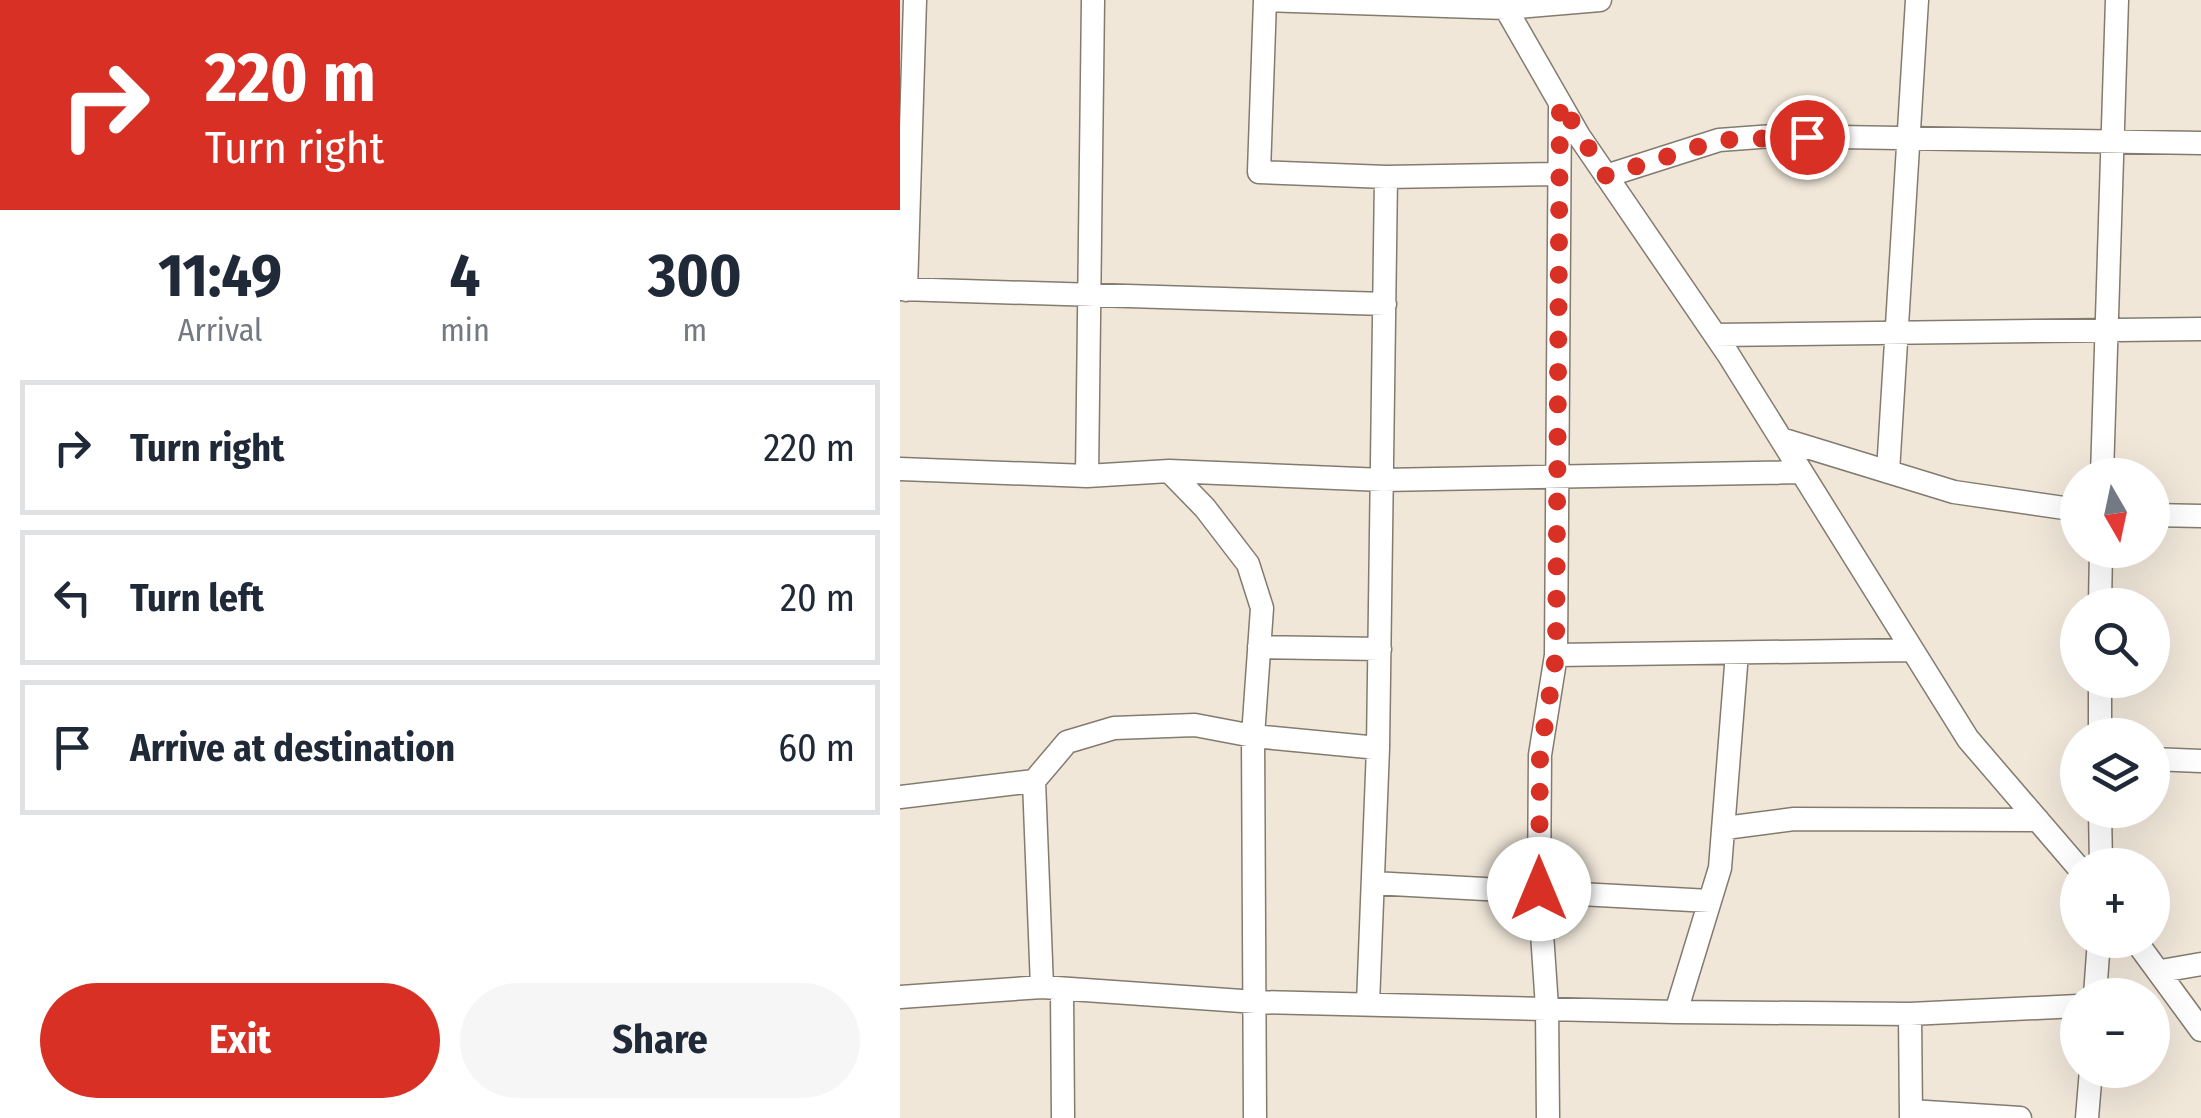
<!DOCTYPE html>
<html lang="en">
<head>
<meta charset="utf-8">
<style>
  body { margin:0; font-family:"Fira Sans Condensed",sans-serif; background:#f6f6f7; color:#1f2937; height:100vh; display:flex; flex-direction:column; font-size:38px; white-space:nowrap }
  * { box-sizing:border-box; margin:0 }
  p { font-size:32px; color:#747a83 }
  .icon { flex:none; width:55px; height:55px; fill:none; stroke:currentColor; stroke-width:2; stroke-linecap:round; stroke-linejoin:round }
  .map { position:relative; flex:1; overflow:hidden }
  .details { display:flex; flex-direction:column; background:#fff; width:900px }
  .details>* { flex:none }
  .banner { background:#d93025; color:#fff; overflow:hidden }
  .needle { width:65px; rotate:171deg }
  .controls { position:absolute; left:1160px; top:458px; display:grid; gap:20px }
  .controls a { display:grid; place-items:center; width:110px; height:110px; border-radius:50%; background:#fff; box-shadow:0 10px 40px #0002; font-size:50px }
  .pin { position:absolute; display:grid; place-items:center; width:85px; height:85px; color:#fff; margin:-42px; border:5px solid #fff; border-radius:50%; box-shadow:0 2px 10px #0007 }
  .me { position:absolute; width:110px; margin:-55px; rotate:0deg; stroke-linejoin:round; filter:drop-shadow(0 0 8px #0008) }
  .turn { display:flex; align-items:center; gap:35px; height:210px; padding:0 40px; font-size:45px }
  .turn .icon { width:130px; height:130px; stroke-width:2.5 }
  .turn b { display:block; font-size:70px; line-height:85px }
  .eta { display:flex; justify-content:space-evenly; align-items:center; height:170px; text-align:center }
  .eta b { font-size:60px; font-weight:700; line-height:70px }
  .cta { display:flex; gap:20px; margin-top:auto; padding:20px 40px }
  .cta a { flex:1; height:115px; border-radius:60px; background:#d93025; color:#fff; font-size:40px; font-weight:700; line-height:115px; text-align:center }
  .cta a+a { background:#f6f6f7; color:#1f2937 }
  ul { padding:0; list-style:none }
  li { display:flex; align-items:center; gap:30px; height:135px; margin:0 20px 15px; padding:0 20px; border:5px solid #e0e1e3; border-radius:0px }
  li div { flex:1 }
  li b { display:block; font-size:38px }
  li em { font-style:normal }
  main { display:flex; flex:1; min-height:0 }
  .map>svg:first-child { display:block }
  .lines { fill:none; stroke-linecap:round; stroke-linejoin:round }
  .street-casing { stroke:#837b6f; stroke-width:25 }
  .street { stroke:#fff; stroke-width:22 }
  .route { stroke:#d93025; stroke-width:18; stroke-dasharray:0 32.4 }
</style>
</head>
<body>
<main>
<section class="details">
<div class="banner">
<div class="turn"><svg class="icon" aria-label="right" viewBox="0 0 24 24"><path d="M7 20v-9h11M14 6l5 5-5 5"/></svg><div><b>220 m</b>Turn right</div></div>
</div>
<div class="eta">
<div><b>11:49</b><p>Arrival</p></div>
<div><b>4</b><p>min</p></div>
<div><b>300</b><p>m</p></div>
</div>
<ul>
<li><svg class="icon" aria-label="right" viewBox="0 0 24 24"><path d="M7 20v-9h11M14 6l5 5-5 5"/></svg><div><b>Turn right</b></div><em>220 m</em></li>
<li><svg class="icon" aria-label="left" viewBox="0 0 24 24"><path d="M17 20v-9H6M10 6l-5 5 5 5"/></svg><div><b>Turn left</b></div><em>20 m</em></li>
<li><svg class="icon" aria-label="arrive" viewBox="0 0 24 24"><path d="M6 21V4h12l-3 4 3 4H6"/></svg><div><b>Arrive at destination</b></div><em>60 m</em></li>
</ul>
<div class="cta"><a>Exit</a><a>Share</a></div>
</section>
<div class="map">
<svg width="1301" height="1118" viewBox="0 0 1301 1118">
  <rect width="100%" height="100%" fill="#f0e7d9"/>
  <g class="lines">
    <defs>
      <path id="street" d="M365,0l-6,172 127,5 173,-3
        M366,0l240,8 94,-8
        M601,0l78,136 149,218 240,385 110,128
        M706,176l113,-36 54,-4 428,7
        M0,289l485,15
        M6,290l9,-290
        M815,335l486,-6
        M881,439l173,53 124,18
        M0,469l187,7 82,-5 214,9 418,-8
        M269,471l36,37 43,56 14,44 -9,128 2,382
        M988,472l29,-472
        M1202,475l15,-475
        M187,476l6,-476
        M1252,515l49,1
        M1200,605l1,-55
        M359,647l121,2
        M656,655l356,-5
        M1200,680v55
        M1252,759l49,2
        M134,781l8,206
        M0,797l134,-16 33,-39 47,-14 81,-3 58,11 125,12
        M1200,810l1,55
        M825,828l69,-9 244,1
        M473,883l337,18
        M1235,940l66,90
        M1261,971l40,-7
        M162,991l1,127
        M1195,995l4,-55
        M0,997l142,-10 214,15 420,10 234,2 168,-8
        M468,1004l10,-256 8,-571
        M776,1012l44,-144 17,-215
        M1010,1014l1,104
        M1011,1111l109,7
        M648,1118l-1,-111 -8,-118 1,-134 16,-100 4,-552
        M1187,1118l4,-48"/>
    </defs>
    <use href="#street" class="street-casing"/>
    <use href="#street" class="street"/>
  </g>
  <g class="lines">
    <path class="route" d="M639,889l1,-134 16,-99 4,-554 46,74 113,-36 88,-3"/>
  </g>
</svg>
<div class="controls">
<a><svg class="needle" viewBox="-14 -14 28 28"><path d="M0-13l5 13h-10z" fill="#e53935"/><path d="M0 13l5-13h-10z" fill="#747a83"/></svg></a>
<a><svg class="icon" aria-label="search" viewBox="0 0 24 24"><circle cx="10" cy="10" r="6"/><path d="M15 15l6 6"/></svg></a>
<a><svg class="icon" aria-label="layers" viewBox="0 0 24 24"><path d="M12 4l9 5-9 5-9-5zM3 14l9 5 9-5"/></svg></a>
<a>+</a>
<a>−</a>
</div>
<div class="pin" style="left:907px;top:137px;background:#d93025"><svg class="icon" aria-label="arrive" viewBox="0 0 24 24"><path d="M6 21V4h12l-3 4 3 4H6"/></svg></div>
<svg class="me" style="left:639px;top:889px" viewBox="-20 -20 40 40"><circle r="19" fill="#fff"/><path d="M0-13L10 11 0 6-10 11z" fill="#d93025"/></svg>
</div>
</main>
</body>
</html>
